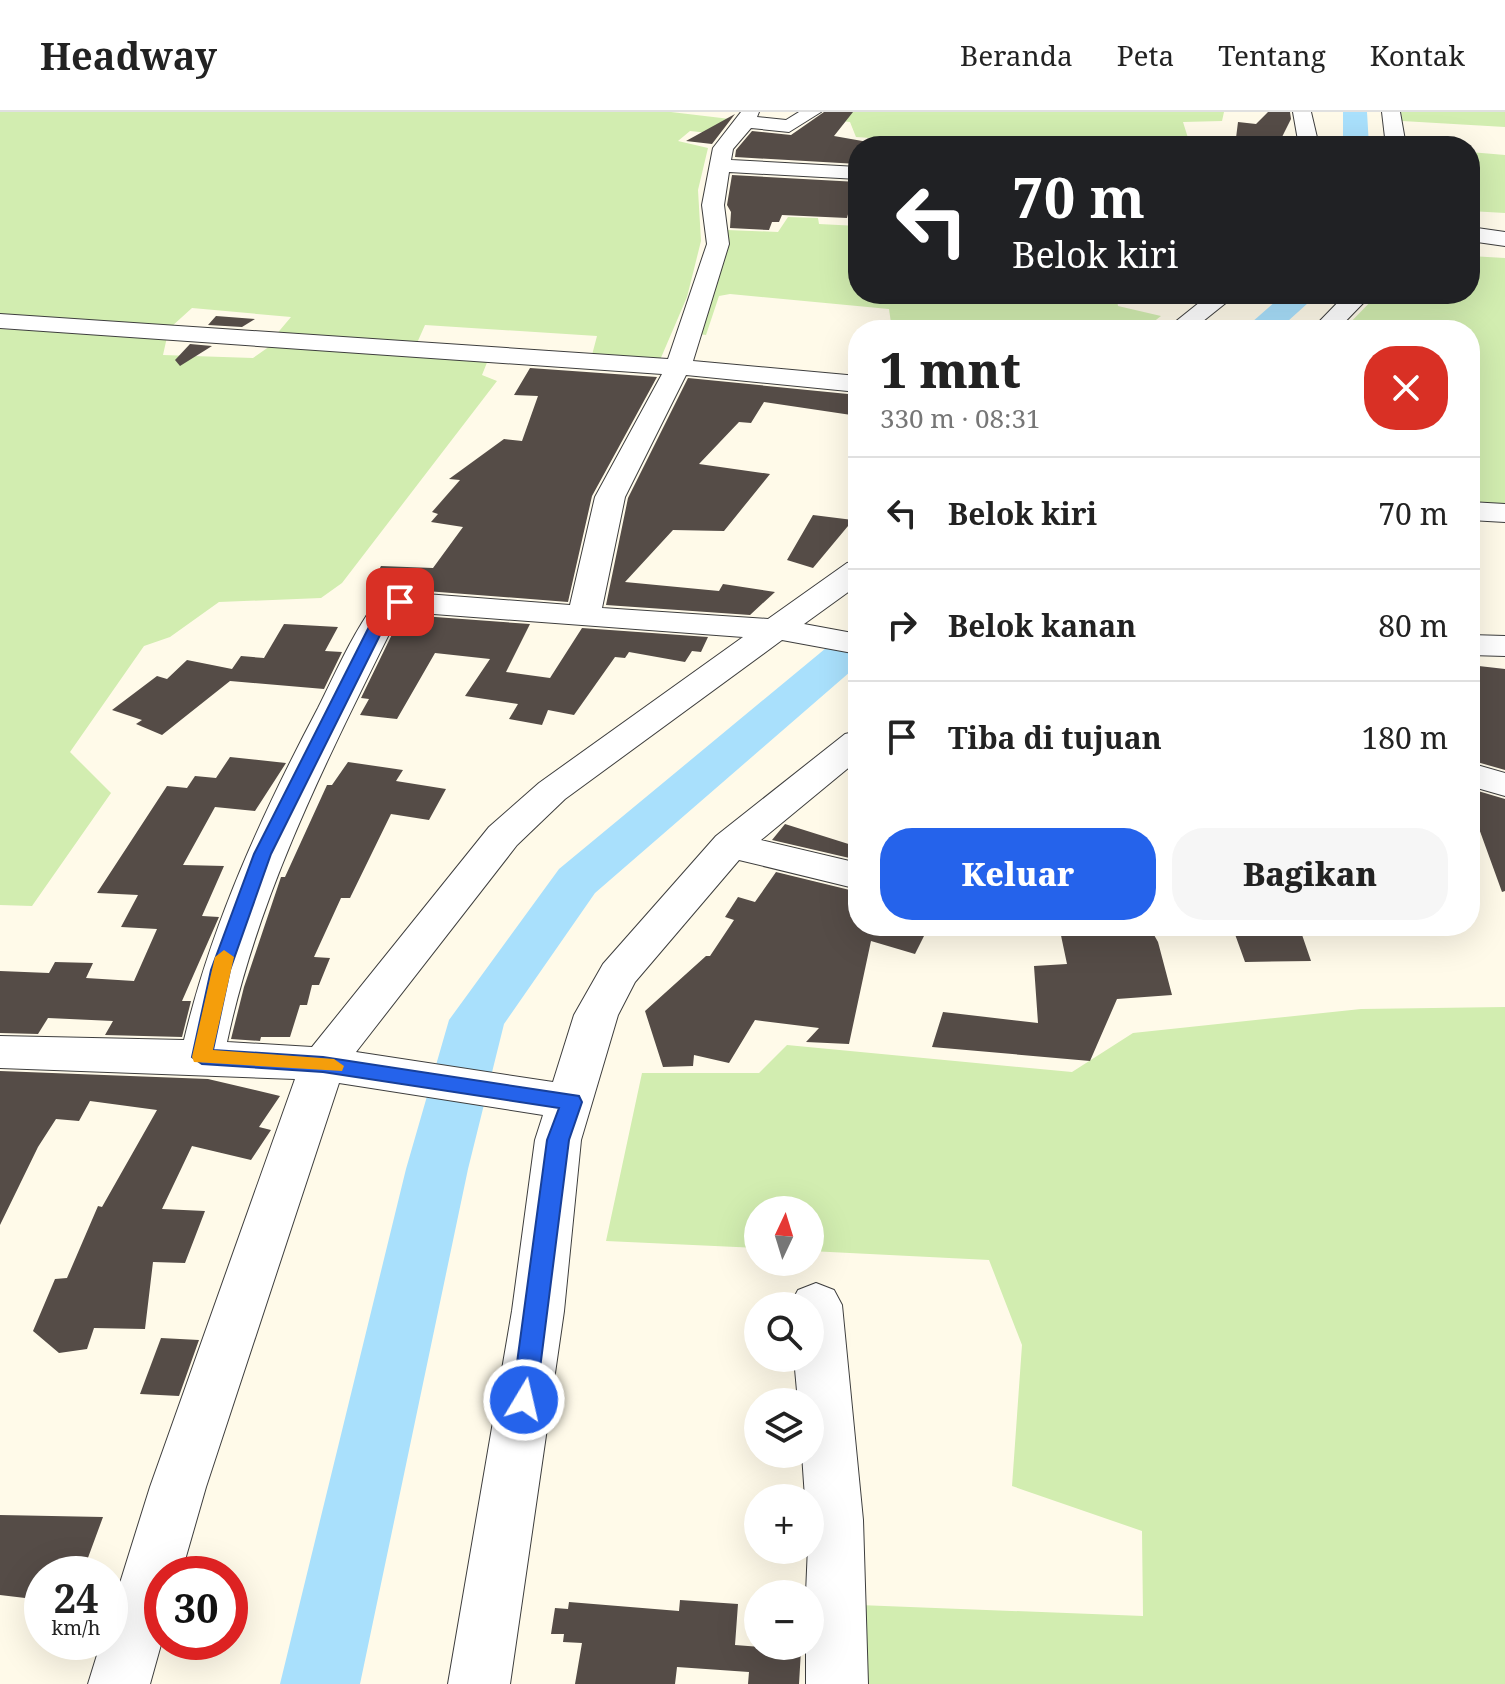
<!DOCTYPE html>
<html lang="id">
<head>
<meta charset="utf-8">
<style>
  body { margin:0; font-family:"Noto Serif",serif; background:#f6f6f6; color:#222; height:100vh; display:flex; flex-direction:column; font-size:30px; white-space:nowrap }
  * { box-sizing:border-box; margin:0 }
  p { font-size:26px; color:#767676 }
  .icon { flex:none; width:44px; height:44px; fill:none; stroke:currentColor; stroke-width:2; stroke-linecap:round; stroke-linejoin:round }
  .map { position:relative; flex:1; overflow:hidden }
  .side { position:absolute; left:848px; top:208px; width:632px; height:616px; display:flex; flex-direction:column; background:#fff; border-radius:32px; box-shadow:0 8px 32px #0002 }
  .side>* { flex:none }
  .hud { position:absolute; left:848px; top:24px; width:632px; height:168px; border-radius:32px; box-shadow:0 8px 32px #0002; background:#202124; color:#fff; overflow:hidden }
  .needle { width:52px; rotate:4deg }
  .fabs { position:absolute; left:744px; top:1084px; display:grid; gap:16px }
  .fabs a { display:grid; place-items:center; width:80px; height:80px; border-radius:50%; background:#fff; box-shadow:0 8px 32px #0002; font-size:40px }
  .speed { position:absolute; left:24px; top:1444px; display:flex; gap:16px; font-size:40px; font-weight:700; text-align:center }
  .speed>* { display:grid; place-content:center; width:104px; height:104px; border-radius:50%; background:#fff; box-shadow:0 8px 32px #0002; line-height:1 }
  .speed small { font-size:20px; font-weight:400 }
  .speed .limit { border:12px solid #d22; background:#fff; color:#111 }
  .pin { position:absolute; display:grid; place-items:center; width:68px; height:68px; color:#fff; margin:-34px; border-radius:16px; box-shadow:0 4px 12px #0006 }
  .me { position:absolute; width:88px; margin:-44px; rotate:9deg; stroke-linejoin:round; filter:drop-shadow(0 0 6px #0008) }
  .turn { display:flex; align-items:center; gap:28px; height:168px; padding:0 32px; font-size:36px }
  .turn .icon { width:104px; height:104px; stroke-width:2.5 }
  .turn b { display:block; font-size:56px; line-height:68px }
  .round { display:grid; place-items:center; flex:none; width:84px; height:84px; border-radius:32px; background:#f6f6f6 }
  .headline { display:flex; align-items:center; justify-content:space-between; height:136px; padding:0 32px }
  h1 { font-size:48px; font-weight:800; line-height:60px }
  .action { display:flex; gap:16px; margin-top:auto; padding:16px 32px }
  .action a { flex:1; height:92px; border-radius:32px; background:#2563eb; color:#fff; font-size:32px; font-weight:800; line-height:92px; text-align:center }
  .action a+a { background:#f6f6f6; color:#222 }
  ul { padding:0; list-style:none }
  li { display:flex; align-items:center; gap:24px; height:112px; padding:0 32px; border-top:2px solid #e0e0e0 }
  li div { flex:1 }
  li b { display:block; font-size:30px }
  li em { font-style:normal }
  header { display:flex; align-items:center; gap:48px; box-sizing:border-box; height:112px; padding:0 40px; background:#fff; border-bottom:2px solid #e0e0e0 }
  header strong { font-size:38px }
  nav { display:flex; gap:44px; margin-inline-start:auto; font-size:28px }
  .map>svg:first-child { display:block }
  .green { fill:#d2edb0 }
  .lines { fill:none; stroke-linecap:round; stroke-linejoin:round }
  .river { fill:#a9e0fc; fill-rule:evenodd }
  .building { fill:#554c47 }
  .minor-casing { stroke:#3e3e3e; stroke-width:2 }
  .minor { fill:#fff; fill-rule:evenodd }
  .route { fill:#2563eb; stroke:#184099; stroke-width:2 }
  .slow { fill:#f59e0b }
</style>
</head>
<body>
<header>
<strong>Headway</strong>
<nav><a>Beranda</a><a>Peta</a><a>Tentang</a><a>Kontak</a></nav>
</header>
<div class="map">
<svg width="1505" height="1572" viewBox="0 0 1505 1572">
  <rect width="100%" height="100%" fill="#fffae9"/>
  <path class="green" d="M0,0h671l59,7 -12,15 -28,-3 -12,10 30,7 -10,42 3,51 -14,56 -27,63 -68,-5 5,-19 -172,-11 -8,18 -142,-7 16,-19 -99,-9 -21,19 -171,-12z
    M844,0h380l-2,9 -39,1 5,16 -33,1 3,7h-246l3,-5 -59,-4 -6,-15 -17,-2z
    M1401,0h104v15l-103,-6z
    M1470,40l35,3v58l-35,-2z
    M788,105l30,1 1,6 39,2v68h258l2,12 43,10 -18,14h-251l-3,-21 -159,-15 -11,2 -13,39 -14,-2 35,-103 51,2z
    M1470,144l35,2v247l-35,-2v-173h-127l35,-36h92z
    M0,217l167,8 -4,18 90,3 20,-14 215,16 -6,15 15,6 -155,202 -21,15 -102,4 -49,35 -26,9 -74,106 41,41 -79,113 -32,-1z
    M1505,895v677h-643l-3,-79 284,11 -1,-85 -130,-45 10,-141 -33,-85 -179,-9v-41h-52v38l-152,-7 36,-168h117l28,-28 285,27 61,-39 228,-24z"/>
  <g class="lines">
    <path class="river" d="M1343,0h24l2,34h-26z
      M1284,182h34l-40,36h-35z
      M858,518v35l-263,228 -91,131 -36,145 -108,515h-80l126,-515 43,-149 110,-151 284,-235z"/>
  </g>
  <path class="building" d="M824,0h29l-19,24 34,6 -1,4h-9v18l-123,-7 1,-7 16,-19 39,4z
    M1268,0h22l1,7 -12,24 -44,3 3,-24 18,2z
    M735,2l-23,30 -26,-3z
    M732,63l126,7v13h-5l-6,23 -65,-3 -3,7h-7l-3,8 -39,-2 1,-16 -4,-7z
    M216,204l39,3 -13,8 -34,-2z
    M190,232l22,2 -32,20 -5,-6z
    M530,256l127,9 -65,119 -24,106 -168,-13 -13,7 -21,-2 15,-28 52,2 30,-41 -32,-5 7,-8 -6,-2 28,-32 -11,-1 55,-40 18,2 16,-45 -24,-1z
    M688,266l170,17v21l-94,-14 -13,21 -12,-1 -40,42 71,10 -46,57 -51,-1 -48,52 94,9 4,-7 52,8 -25,23 -144,-10 22,-107z
    M813,403l40,5 -40,48 -26,-8z
    M408,503l122,9 -24,48 44,6 32,-50 126,9 -7,15 -9,-1 -7,11 -56,-10 -4,6 -10,-1 -41,58 -26,-5 -6,15 -33,-6 9,-15 -53,-8 25,-37 -55,-6 -38,66 -37,-4 9,-16 -8,-1 38,-78z
    M284,512l54,3 -13,24 17,1 -18,37 -94,-8 -68,54 -26,-11 6,-4 -30,-10 45,-34 10,3 20,-19 45,9 9,-13 23,2z
    M1470,553l35,4v101l-35,-10z
    M230,645l56,6 -31,48 -40,-4 -32,58 41,1 -22,50 17,1 -37,84h9l-9,36 -77,-2 8,-14 -65,-3 -10,16 -38,-1v-62l49,2 6,-11 38,1 -7,15 48,3 23,-52 -36,-2 17,-32 -41,-2 70,-107 20,2 8,-12 21,2z
    M348,650l55,8 -7,11 50,8 -17,31 -38,-6 -41,84h-9l-27,59 16,1 -11,27h-7l-5,20h-7l-10,32h-29l-1,4 -29,-2 13,-52 37,-110h4l42,-92h5z
    M1478,679l27,8v92l-3,1 -29,-80z
    M785,712l73,23v13l-86,-20z
    M776,760l82,20v34h71l-14,28 -44,-13 -22,103 -43,-2 13,-14 -64,-8 -26,43 -35,-8 -1,11 -30,1 -18,-56 61,-55h4l24,-36 -9,-3 13,-20 17,5z
    M1059,814h90l9,16 14,53 -55,4 -27,62 -158,-14 11,-35 95,11 -4,-57 33,-2z
    M1232,814h67l12,35 -66,1z
    M0,959l208,8 72,17 -21,31 12,3 -20,30 -59,-14 -30,63 43,2 -20,52 -32,-1 -8,67 -51,-1 -7,21 -28,4 -26,-22 22,-52 12,-1 31,-72 4,1 55,-97 -67,-9 -11,20 -23,-2 -18,28 -38,78z
    M161,1226l38,2 -20,56 -39,-2z
    M0,1403l103,2 -21,57h-40v26l-42,-5z
    M680,1488l58,4 -3,41 66,5 -2,34h-51l1,-12 -72,-5 -2,17h-100l7,-41 -19,-1 1,-8h-13l4,-26 13,1 1,-7 110,9z"/>
  <g class="lines">
    <defs>
      <path id="minor" d="M741,0h18l-2,5 29,3 13,-8h22l-32,20 -38,-4 -18,21 -2,11 127,7v12l-129,-7 -5,33 5,39 -36,117 165,15v16l-172,-17 -61,122 -23,111 166,11 79,-56 11,-2v24l-54,39 54,10v20l-76,-14 -217,159 -48,46 -161,207 197,30 21,-67 29,-51 113,-128 129,-102 13,-3v29l-97,80 97,23v26l-119,-29 -104,122 -17,33 -37,125 -17,171 -54,373h-62l64,-373 23,-171 8,-25 -204,-32 -133,404 -25,87h-19v67l-12,43h-62l13,-42h9v-27l40,-128 145,-408 -295,-11v-32l184,4c28,-117 78,-226 134,-332 17,-34 33,-71 55,-102l27,-14 170,13 25,-108 67,-123 -662,-46v-14l668,45 39,-115 -5,-39 11,-57zM407,500l336,25 -204,146 -50,44 -177,220 -85,-5c32,-151 102,-286 170,-424z
        M1293,0h18l8,34h-20z
        M1382,0h18l6,34h-20z
        M1470,115l35,5v14l-35,-5z
        M1210,182h27l-45,36h-27z
        M1346,182h26l-35,36h-26z
        M1470,390l35,2v18l-35,-2z
        M1470,523l35,1v20l-35,-1z
        M1470,651l35,10v23l-35,-10z
        M816,1171l18,7 8,15 21,215 5,164h-62v-38h4v-52h-4l4,-96h-5l-3,-44h8v-52h-12l-4,-44h16v-52l-20,-1 8,-15z"/>
    </defs>
    <use href="#minor" class="minor-casing"/>
    <use href="#minor" class="minor"/>
  </g>
  <path class="route" d="M395,487l13,3 -18,13 -119,239 -41,116 -17,80 110,7 256,39 3,6 -13,38 -33,260 -3,8 -9,3 -9,-3 -3,-8 35,-260 12,-32 -236,-36 -121,-8 -10,-7 19,-87 43,-116 122,-241z"/>
  <path class="slow" d="M224,838l10,7 -21,93 121,9 10,7 -2,5 -148,-9 -2,-5 23,-100z"/>
</svg>
<div class="fabs">
<a><svg class="needle" viewBox="-14 -14 28 28"><path d="M0-13l5 13h-10z" fill="#e53935"/><path d="M0 13l5-13h-10z" fill="#767676"/></svg></a>
<a><svg class="icon" aria-label="search" viewBox="0 0 24 24"><circle cx="10" cy="10" r="6"/><path d="M15 15l6 6"/></svg></a>
<a><svg class="icon" aria-label="layers" viewBox="0 0 24 24"><path d="M12 4l9 5-9 5-9-5zM3 14l9 5 9-5"/></svg></a>
<a>+</a>
<a>−</a>
</div>
<div class="speed"><div>24<small>km/h</small></div><div class="limit">30</div></div>
<div class="pin" style="left:400px;top:490px;background:#d93025"><svg class="icon" aria-label="arrive" viewBox="0 0 24 24"><path d="M6 21V4h12l-3 4 3 4H6"/></svg></div>
<svg class="me" style="left:524px;top:1288px" viewBox="-20 -20 40 40"><circle r="17" fill="#2563eb" stroke="#fff" stroke-width="3"/><path d="M0-11L8 9 0 5-8 9z" fill="#fff"/></svg>
<div class="hud">
<div class="turn"><svg class="icon" aria-label="left" viewBox="0 0 24 24"><path d="M17 20v-9H6M10 6l-5 5 5 5"/></svg><div><b>70 m</b>Belok kiri</div></div>
</div>
<section class="side">
<div class="headline"><div><h1>1 mnt</h1><p>330 m · 08:31</p></div><a class="round" style="background:#d93025;color:#fff"><svg class="icon" aria-label="close" viewBox="0 0 24 24"><path d="M6 6l12 12M18 6L6 18"/></svg></a></div>
<ul>
<li><svg class="icon" aria-label="left" viewBox="0 0 24 24"><path d="M17 20v-9H6M10 6l-5 5 5 5"/></svg><div><b>Belok kiri</b></div><em>70 m</em></li>
<li><svg class="icon" aria-label="right" viewBox="0 0 24 24"><path d="M7 20v-9h11M14 6l5 5-5 5"/></svg><div><b>Belok kanan</b></div><em>80 m</em></li>
<li><svg class="icon" aria-label="arrive" viewBox="0 0 24 24"><path d="M6 21V4h12l-3 4 3 4H6"/></svg><div><b>Tiba di tujuan</b></div><em>180 m</em></li>
</ul>
<div class="action"><a>Keluar</a><a>Bagikan</a></div>
</section>
</div>
</body>
</html>
